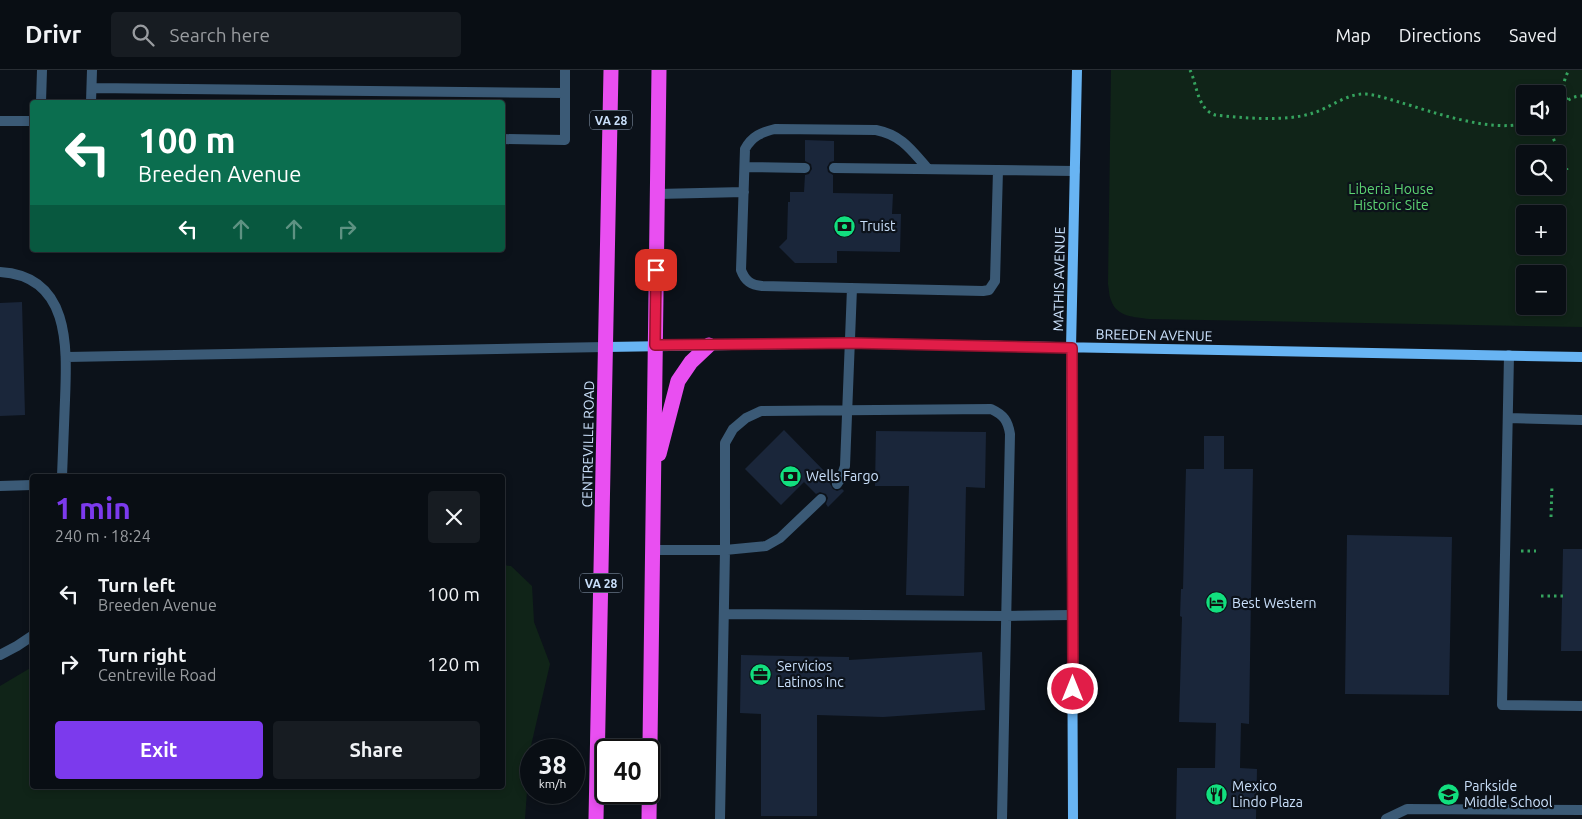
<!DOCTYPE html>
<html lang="en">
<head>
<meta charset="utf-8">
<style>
  body { margin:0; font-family:Ubuntu,sans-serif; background:#171c22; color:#f1f3f6; height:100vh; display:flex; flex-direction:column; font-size:19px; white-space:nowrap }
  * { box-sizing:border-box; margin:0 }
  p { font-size:16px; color:#999ca0 }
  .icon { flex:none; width:28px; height:28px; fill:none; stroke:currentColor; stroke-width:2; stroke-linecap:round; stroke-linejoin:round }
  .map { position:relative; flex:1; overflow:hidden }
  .panel { position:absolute; left:30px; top:404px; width:475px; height:315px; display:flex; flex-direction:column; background:#090e14; border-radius:5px; box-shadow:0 2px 8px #0003,0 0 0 1px #292e34 }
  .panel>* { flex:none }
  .hud { position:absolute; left:30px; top:30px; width:475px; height:152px; border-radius:5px; box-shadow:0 2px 8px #0003,0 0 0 1px #292e34; background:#0b6e4f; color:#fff; overflow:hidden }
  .controls { position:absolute; left:1516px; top:15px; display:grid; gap:10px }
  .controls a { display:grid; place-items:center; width:50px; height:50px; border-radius:5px; background:#090e14; box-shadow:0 2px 8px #0003,0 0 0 1px #292e34; font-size:25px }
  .speed { position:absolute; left:520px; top:669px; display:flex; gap:10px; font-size:25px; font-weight:700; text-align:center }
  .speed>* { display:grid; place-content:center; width:65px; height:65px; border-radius:50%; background:#090e14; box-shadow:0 2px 8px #0003,0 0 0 1px #292e34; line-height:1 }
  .speed small { font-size:12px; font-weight:400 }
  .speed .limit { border:2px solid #111; border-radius:8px; background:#fff; color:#111 }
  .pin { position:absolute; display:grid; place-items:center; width:42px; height:42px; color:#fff; margin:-21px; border-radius:10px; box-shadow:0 2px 8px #0006 }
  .me { position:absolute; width:55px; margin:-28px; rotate:0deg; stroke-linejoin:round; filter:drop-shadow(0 0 4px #0008) }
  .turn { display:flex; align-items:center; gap:18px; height:105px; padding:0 25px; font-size:22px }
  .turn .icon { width:65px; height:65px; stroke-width:2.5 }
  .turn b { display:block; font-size:35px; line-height:42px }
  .lanes { display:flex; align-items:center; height:48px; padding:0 25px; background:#0003; justify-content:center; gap:25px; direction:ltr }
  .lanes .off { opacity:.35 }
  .round { display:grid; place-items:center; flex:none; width:52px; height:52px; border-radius:5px; background:#171c22 }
  .head { display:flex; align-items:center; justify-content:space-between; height:85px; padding:0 25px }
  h1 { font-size:30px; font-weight:600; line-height:38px; color:#7c3aed }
  .cta { display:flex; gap:10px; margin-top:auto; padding:10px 25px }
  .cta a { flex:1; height:58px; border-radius:5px; background:#7c3aed; color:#fff; font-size:20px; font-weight:600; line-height:58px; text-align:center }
  .cta a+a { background:#171c22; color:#f1f3f6 }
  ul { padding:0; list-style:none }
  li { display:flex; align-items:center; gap:15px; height:70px; padding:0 25px }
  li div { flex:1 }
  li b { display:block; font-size:19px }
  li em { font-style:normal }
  header { display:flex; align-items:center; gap:30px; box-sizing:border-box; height:70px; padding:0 25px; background:#090e14; border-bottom:1px solid #292e34 }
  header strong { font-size:24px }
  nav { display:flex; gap:28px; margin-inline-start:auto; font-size:18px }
  .search { width:350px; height:45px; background:#171c22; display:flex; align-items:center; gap:12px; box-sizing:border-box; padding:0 18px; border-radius:5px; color:#999ca0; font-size:19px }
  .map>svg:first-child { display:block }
  .green { fill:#102418; fill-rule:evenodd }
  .building { fill:#1a263a }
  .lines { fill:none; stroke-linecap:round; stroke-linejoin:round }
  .path { stroke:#35a35e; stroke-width:3; stroke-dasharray:2.5 4; stroke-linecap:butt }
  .lane { stroke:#3b5a76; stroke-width:10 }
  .secondary { stroke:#68b4f3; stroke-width:10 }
  .highway { stroke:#e94ff1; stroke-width:15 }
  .route-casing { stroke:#92132f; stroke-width:12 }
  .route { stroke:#e11d48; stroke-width:9 }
  .labels { text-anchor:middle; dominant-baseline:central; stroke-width:4.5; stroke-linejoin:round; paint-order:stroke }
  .shield { fill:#0c121a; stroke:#91a2b8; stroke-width:1 }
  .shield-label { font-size:12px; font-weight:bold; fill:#cae0fb }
  .park-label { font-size:14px; fill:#5dd473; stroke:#0c121a }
  .poi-label { font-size:14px; fill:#cae0fb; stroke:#0c121a; text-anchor:start }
  .street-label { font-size:14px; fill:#cae0fb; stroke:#0c121a }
</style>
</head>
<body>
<header>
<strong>Drivr</strong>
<div class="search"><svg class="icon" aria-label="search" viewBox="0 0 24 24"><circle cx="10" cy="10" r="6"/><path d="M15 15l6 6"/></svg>Search here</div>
<nav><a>Map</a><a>Directions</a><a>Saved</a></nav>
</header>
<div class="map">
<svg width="1582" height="749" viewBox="0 0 1582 749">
  <rect width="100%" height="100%" fill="#0c121a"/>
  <path class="green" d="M1111,0h471v257l-433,-8c-14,-2 -33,-2 -38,-19 -2,-4 -2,-11 -3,-16zM1525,24h33v32h-33zM1525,84h33v32h-33zM1525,144h33v32h-33zM1525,204h33v32h-33z
    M503,495l8,1 21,20 2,36 16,42 -20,86 -5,69h-525v-133l32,-19v119h470z"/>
  <path class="building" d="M805,70l29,1v20l-4,1 -3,5 1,5 5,3v18l60,1 -1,20h9l-1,38 -63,-1v12h-42l-16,-16 8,-8 1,-37h2v-10h14l1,-17 4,-1 3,-5 -1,-5 -6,-3z
    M22,232l3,113 -25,1v-113z
    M784,360l48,49 -2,5 3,5 4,2 5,-2 2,2 -16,16 -2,-3 2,-6 -2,-4 -6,-2 -4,2 -12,-12 -23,23 -36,-36z
    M876,361l110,1 -1,56 -19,-1 -2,109 -58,-1 3,-109h-34z
    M1204,366h20v33h29l-4,255 -8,-1 -1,45 17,1 -1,50h-80l1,-51h38l1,-45 -37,-1 3,-105 -2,-1 1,-27h2l3,-120h18z
    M1347,465l105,2 -3,158 -104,-1z
    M1563,479h19v102h-21z
    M982,582l3,58 -102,7 -66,-2v101h-56v-102l-21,-1 1,-58 108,2v3z"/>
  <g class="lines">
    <path class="path" d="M1190,0c7,14 7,39 25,45 28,3 71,7 98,-2 17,-5 34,-20 53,-19 11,1 22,5 33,8 34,10 92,31 126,21
      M1567,30c-5,-12 -4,-19 2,-30
      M1558,38c8,-6 13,-12 24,-12
      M1551,56c1,18 12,27 16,44
      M1551,447l1,-32
      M1521,481h15
      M1541,526h22"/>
    <path class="lane" d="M92,18l473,5
      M41,32l1,-32
      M91,32l1,-32
      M0,51h32
      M502,69l63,1v-70
      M745,97l60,1
      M834,98l241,3
      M928,99c-16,-18 -26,-34 -52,-39l-101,-1c-13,3 -23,7 -30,20l-4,121c4,11 10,15 21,16l221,5 6,-1 6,-9 3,-111
      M657,124l87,-2
      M0,202c71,4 67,76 65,128 -1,25 -2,51 -3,76
      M1509,285l-7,350 80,1
      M67,287l539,-10
      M1508,348l74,2
      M837,414l4,-6 4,-12 7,-178
      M0,416l32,-1
      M652,480h73l41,-4 14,-8 41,-39
      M725,544l281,2 66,-1
      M0,585l17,-9 15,-10
      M720,749l5,-269v-107l8,-14 13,-11 15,-7 230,-2c13,6 17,12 19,25l-8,385
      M1386,749l21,-10 175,1"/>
    <path class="secondary" d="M606,277l244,-4 732,14
      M1073,749l-2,-471 6,-278"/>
    <path class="highway" d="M659,384l19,-73 13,-19 18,-17
      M596,749l15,-749
      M649,749l10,-749"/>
  </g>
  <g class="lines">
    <defs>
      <path id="route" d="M656,200l-1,75 195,-2 222,5 1,341"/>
    </defs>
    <use href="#route" class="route-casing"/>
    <use href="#route" class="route"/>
  </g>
  <defs>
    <symbol id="bank-disc" viewBox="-11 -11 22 22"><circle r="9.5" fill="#12df7f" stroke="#0c121a"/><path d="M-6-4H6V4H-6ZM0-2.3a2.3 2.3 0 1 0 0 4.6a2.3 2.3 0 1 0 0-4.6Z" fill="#111"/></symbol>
    <symbol id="hotel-disc" viewBox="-11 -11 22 22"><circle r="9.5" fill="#12df7f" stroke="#0c121a"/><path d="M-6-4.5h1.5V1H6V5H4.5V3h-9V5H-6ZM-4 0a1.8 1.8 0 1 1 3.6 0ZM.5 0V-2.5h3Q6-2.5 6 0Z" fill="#111"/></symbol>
    <symbol id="office-disc" viewBox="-11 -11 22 22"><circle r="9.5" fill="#12df7f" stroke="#0c121a"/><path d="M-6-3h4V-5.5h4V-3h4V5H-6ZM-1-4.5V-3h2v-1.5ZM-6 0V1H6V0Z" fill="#111"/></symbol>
    <symbol id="restaurant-disc" viewBox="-11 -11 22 22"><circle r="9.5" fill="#12df7f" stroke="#0c121a"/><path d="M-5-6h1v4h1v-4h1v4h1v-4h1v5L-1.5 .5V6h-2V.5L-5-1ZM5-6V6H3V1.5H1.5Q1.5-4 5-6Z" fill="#111"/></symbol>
    <symbol id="school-disc" viewBox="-11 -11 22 22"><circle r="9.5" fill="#12df7f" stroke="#0c121a"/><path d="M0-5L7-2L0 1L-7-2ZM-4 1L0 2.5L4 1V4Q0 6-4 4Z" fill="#111"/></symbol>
  </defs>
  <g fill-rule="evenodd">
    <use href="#bank-disc" x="832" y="144" width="25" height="25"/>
    <use href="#bank-disc" x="778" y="394" width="25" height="25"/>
    <use href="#hotel-disc" x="1204" y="520" width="25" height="25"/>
    <use href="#office-disc" x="748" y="592" width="25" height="25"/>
    <use href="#restaurant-disc" x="1204" y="712" width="25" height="25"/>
    <use href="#school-disc" x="1436" y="712" width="25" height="25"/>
  </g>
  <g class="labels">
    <g class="shield">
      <rect x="590" y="40.5" width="42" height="19" rx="4"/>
      <rect x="580" y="503.5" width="42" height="19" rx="4"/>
    </g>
    <g class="shield-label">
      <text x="611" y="50">VA 28</text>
      <text x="601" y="513">VA 28</text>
    </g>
    <g class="park-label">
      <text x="1391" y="119">Liberia House<tspan x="1391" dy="16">Historic Site</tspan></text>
    </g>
    <g class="poi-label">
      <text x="860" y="156">Truist</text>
      <text x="806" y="406">Wells Fargo</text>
      <text x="1232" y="533">Best Western</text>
      <text x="777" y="596">Servicios<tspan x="777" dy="16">Latinos Inc</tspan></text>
      <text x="1232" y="716">Mexico<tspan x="1232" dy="16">Lindo Plaza</tspan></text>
      <text x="1464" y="716">Parkside<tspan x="1464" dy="16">Middle School</tspan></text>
    </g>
    <g class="street-label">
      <text transform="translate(1059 209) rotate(-89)">MATHIS AVENUE</text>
      <text transform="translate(1154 265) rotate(1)">BREEDEN AVENUE</text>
      <text transform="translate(588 374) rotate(-89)">CENTREVILLE ROAD</text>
    </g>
  </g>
</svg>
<div class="controls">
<a><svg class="icon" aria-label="sound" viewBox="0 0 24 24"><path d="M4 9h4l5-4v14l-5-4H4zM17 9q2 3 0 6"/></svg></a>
<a><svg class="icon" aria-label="search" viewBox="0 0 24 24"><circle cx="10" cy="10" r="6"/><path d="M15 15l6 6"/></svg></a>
<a>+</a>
<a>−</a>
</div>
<div class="speed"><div>38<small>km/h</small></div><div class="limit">40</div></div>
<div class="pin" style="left:656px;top:200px;background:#d93025"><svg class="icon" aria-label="arrive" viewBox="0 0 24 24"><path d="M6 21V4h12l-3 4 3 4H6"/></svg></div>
<svg class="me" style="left:1073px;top:619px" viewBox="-20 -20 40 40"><circle r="17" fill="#e11d48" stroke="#fff" stroke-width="3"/><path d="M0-11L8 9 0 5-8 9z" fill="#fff"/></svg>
<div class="hud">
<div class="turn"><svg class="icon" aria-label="left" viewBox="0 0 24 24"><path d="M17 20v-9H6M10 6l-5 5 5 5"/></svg><div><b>100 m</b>Breeden Avenue</div></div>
<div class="lanes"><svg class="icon" aria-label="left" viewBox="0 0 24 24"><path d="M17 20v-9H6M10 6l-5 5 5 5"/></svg><svg class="icon off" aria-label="ahead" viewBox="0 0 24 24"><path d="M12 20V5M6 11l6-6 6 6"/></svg><svg class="icon off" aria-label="ahead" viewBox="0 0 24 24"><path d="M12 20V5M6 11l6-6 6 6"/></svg><svg class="icon off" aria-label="right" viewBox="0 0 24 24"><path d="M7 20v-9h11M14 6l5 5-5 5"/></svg></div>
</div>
<section class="panel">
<div class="head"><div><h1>1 min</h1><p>240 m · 18:24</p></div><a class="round"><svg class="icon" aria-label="close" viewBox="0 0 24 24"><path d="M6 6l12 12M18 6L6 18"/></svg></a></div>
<ul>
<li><svg class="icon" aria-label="left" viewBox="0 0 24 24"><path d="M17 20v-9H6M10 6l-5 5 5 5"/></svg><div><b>Turn left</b><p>Breeden Avenue</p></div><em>100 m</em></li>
<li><svg class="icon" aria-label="right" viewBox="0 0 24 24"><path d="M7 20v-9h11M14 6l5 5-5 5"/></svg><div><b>Turn right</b><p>Centreville Road</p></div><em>120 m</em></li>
</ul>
<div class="cta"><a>Exit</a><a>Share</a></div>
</section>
</div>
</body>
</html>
